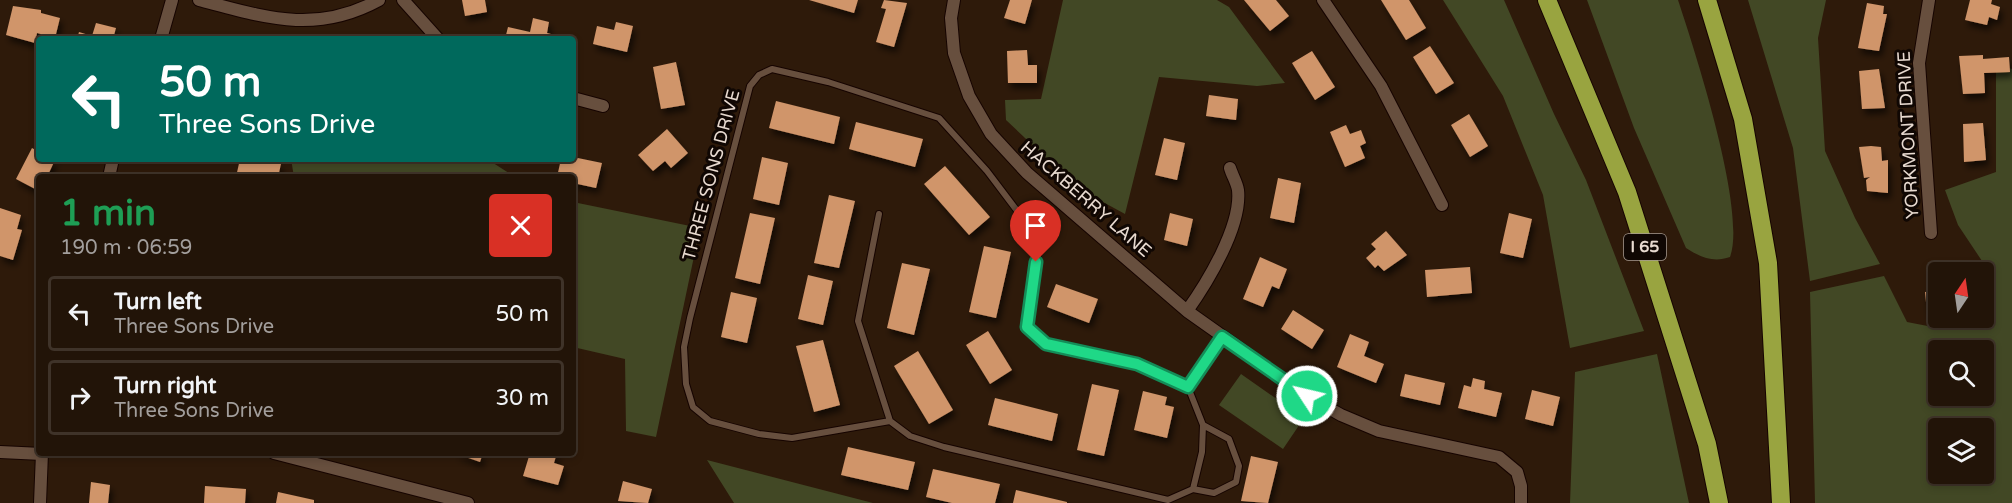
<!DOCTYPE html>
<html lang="en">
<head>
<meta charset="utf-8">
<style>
  body { margin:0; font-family:"Varela Round",sans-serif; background:#2a1d12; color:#f1f3f6; height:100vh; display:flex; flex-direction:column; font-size:22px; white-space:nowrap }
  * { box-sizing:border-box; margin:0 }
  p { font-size:20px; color:#a29e9c }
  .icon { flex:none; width:33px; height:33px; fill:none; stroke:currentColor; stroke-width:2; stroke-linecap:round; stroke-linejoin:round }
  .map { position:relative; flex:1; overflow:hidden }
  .details { position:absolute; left:36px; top:174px; width:540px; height:282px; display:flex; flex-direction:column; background:#221408; border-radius:6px; box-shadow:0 3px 9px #0003,0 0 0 2px #3f3329 }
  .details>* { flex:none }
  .guide { position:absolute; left:36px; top:36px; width:540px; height:126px; border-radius:6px; box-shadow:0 3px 9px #0003,0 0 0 2px #3f3329; background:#00695c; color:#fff; overflow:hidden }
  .needle { width:39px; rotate:13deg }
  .buttons { position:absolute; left:1928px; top:262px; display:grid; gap:12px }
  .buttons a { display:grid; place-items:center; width:66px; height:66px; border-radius:6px; background:#221408; box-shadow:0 3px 9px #0003,0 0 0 2px #3f3329; font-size:30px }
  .pin { position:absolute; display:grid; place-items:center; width:51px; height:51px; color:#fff; margin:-62px -26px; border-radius:50% 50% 50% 0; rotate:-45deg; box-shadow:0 0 6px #0007 }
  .pin .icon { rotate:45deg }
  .me { position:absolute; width:66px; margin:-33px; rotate:305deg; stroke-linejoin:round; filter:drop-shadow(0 0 4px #0008) }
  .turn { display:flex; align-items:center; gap:21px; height:126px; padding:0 24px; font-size:27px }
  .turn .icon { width:78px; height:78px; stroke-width:2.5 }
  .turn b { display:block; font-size:42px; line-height:51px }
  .round { display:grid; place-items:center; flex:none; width:63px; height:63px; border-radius:6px; background:#2a1d12 }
  .headline { display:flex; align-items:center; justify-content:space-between; height:102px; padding:0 24px }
  h1 { font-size:36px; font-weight:700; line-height:45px; color:#1e9e55 }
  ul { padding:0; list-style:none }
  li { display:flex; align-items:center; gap:18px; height:75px; margin:0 12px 9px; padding:0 12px; border:3px solid #3f3329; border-radius:6px }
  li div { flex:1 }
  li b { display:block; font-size:22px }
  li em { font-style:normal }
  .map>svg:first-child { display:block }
  .green { fill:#424825; fill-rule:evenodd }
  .building { fill:#d0956b; filter:url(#shadow) }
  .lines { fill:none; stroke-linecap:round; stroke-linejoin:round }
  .service-casing { stroke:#160400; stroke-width:8 }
  .minor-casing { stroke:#160400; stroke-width:14 }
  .motorway-casing { stroke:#160400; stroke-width:20 }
  .service { stroke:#674f3e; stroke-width:6 }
  .minor { stroke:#674f3e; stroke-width:12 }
  .motorway { stroke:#99a440; stroke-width:18 }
  .route-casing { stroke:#148c58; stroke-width:15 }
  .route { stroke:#1fd887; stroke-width:10 }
  .labels { text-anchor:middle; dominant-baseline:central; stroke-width:6; stroke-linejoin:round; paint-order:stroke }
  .shield { fill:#100703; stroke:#a79b92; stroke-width:1.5 }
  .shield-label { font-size:16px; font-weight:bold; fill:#e8dad0 }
  .street-label { font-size:18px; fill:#e8dad0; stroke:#100703 }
</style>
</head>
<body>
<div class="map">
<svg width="2012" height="503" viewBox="0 0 2012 503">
  <defs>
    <filter id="shadow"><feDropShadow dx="3" dy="5.5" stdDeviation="3" flood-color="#0009"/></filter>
  </defs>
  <rect width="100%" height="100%" fill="#2e1a0a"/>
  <path class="green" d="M1063,0h154l12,7 56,76 -28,3 -98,-9 -34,137 -46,-25 -73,-69 -1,-20 36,-1z
    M1443,0h61l50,114 32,66 58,151 -74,17 -27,-153 -40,-99z
    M1587,0h91c17,51 69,211 52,257 -17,6 -30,0 -44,-9l-52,-120z
    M1748,0h78l-8,38 7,113 30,67 25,46 -70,17 -17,-133z
    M1996,64l16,5v434h-197l-5,-211 74,-16 23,46 31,6 31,-5 2,-5h12v-34l5,-14 -30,-45 -13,-35 51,-18zM1938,351h45v45h-45zM1938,429h45v45h-45z
    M291,159h196l28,18h-221z
    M573,202l127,26 -44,209 -30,-6 -1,-72 -52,-12z
    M1657,354l32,149h-119l5,-131z
    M1241,374l63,44 -21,31 -64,-44z
    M707,460l166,43h-139z"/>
  <path class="building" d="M462,0h23l2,12 -22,4z
    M809,0h49l-4,13z
    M884,0l23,3 -13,44 -18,-5 10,-33 -5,-1z
    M1010,0h22l-7,24 -21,-6z
    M1244,0h32l13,16 -19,15z
    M1381,0h28l17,28 -20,12z
    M1970,0h22l-1,4 9,3 -3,13 -8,-3 -2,8 -22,-5z
    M1867,3l17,3 -1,8h4l-8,37 -21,-3z
    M13,6l28,4v3l19,5 -5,20 -18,-5 -2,10 -29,-8z
    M533,18l16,4 -2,11 15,4v2h-57l3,-12 22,5z
    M616,22l17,4 -6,26 -34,-8 4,-18 17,4z
    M96,23l20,5 -3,11h-36l2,-7 13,4z
    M1430,46l24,37 -18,11 -23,-37z
    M1027,50l1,15h9v18h-29l-1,-32z
    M1312,51l23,36 -20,13 -23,-37z
    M1983,55v4l26,-2 1,15 -26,1 1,20 -22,1 -4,-38z
    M676,62l9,43 -24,4 -8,-42z
    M1879,69l6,39 -23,1 -3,-38z
    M1209,95l29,4 -2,21 -30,-4z
    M776,101l64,16 -6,27 -65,-16z
    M1469,114l19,32 -18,11 -19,-32z
    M856,122l67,17 -8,28 -66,-18z
    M1983,123l3,37 -22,2 -1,-38z
    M1346,125l4,9 11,-4 5,13 -6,3 5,12 -20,9 -15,-35z
    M667,129l21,24 -17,15 -6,-7 -12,10 -15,-16z
    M1164,138l21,5 -8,37 -22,-5z
    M1871,146l10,1 1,14 6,-1v33l-21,-2 -1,-11 4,-3 -6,1 -5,-31z
    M32,148l7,4v7l16,1 -8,17h-8v14l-23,-12z
    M573,157l29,6 -6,25 -23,-5v-6h-16l4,-18z
    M762,157l26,6 -9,42 -26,-6z
    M240,159l41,5 -3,13h-42z
    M945,166l45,51 -21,18 -45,-51z
    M1278,178l23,5 -7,40 -24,-5z
    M829,195l26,6 -16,67 -25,-5z
    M0,208l21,7 -4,14 5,1 -9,30 -13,-4z
    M750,213l25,5 -15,66 -25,-6z
    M1170,213l23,6 -6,27 -23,-6z
    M1509,213l23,6 -9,39 -23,-5z
    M1386,231l21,24 -23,16 -6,-6 -3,3 -9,-10 10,-9 -5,-5z
    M984,246l27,6 -15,66 -27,-6z
    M1260,257l27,12 -8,20 -7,-3 -9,21 -20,-8z
    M902,263l28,6 -16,66 -27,-7z
    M1470,267l2,26 -45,4 -2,-27z
    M808,275l25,6 -10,44 -25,-6z
    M1056,284l42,15 -9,24 -42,-16z
    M1938,291v20l-11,1 -2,-20z
    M731,292l26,6 -10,45 -26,-6z
    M1293,310l31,20 -12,19 -31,-20z
    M988,331l24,39 -22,14 -24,-39z
    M1350,334l19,8 -5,14 20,8 -8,19 -39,-16z
    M823,340l17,65 -26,7 -18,-66z
    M918,351l35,59 -24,14 -35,-58z
    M1405,374l40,9 -5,22 -40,-9z
    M1473,378l12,3 -1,8 18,4 -6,24 -38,-9 6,-23 7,2z
    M1092,384l27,6 -15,66 -27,-6z
    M1532,390l28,7 -7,29 -28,-7z
    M1143,391l24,6 -2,8 9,2 -7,31 -33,-8z
    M995,398l63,16 -6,27 -64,-16z
    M848,447l67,15 -7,28 -67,-15z
    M454,453h29l-3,9z
    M530,453h27l-3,10 10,3 -6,19 -35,-9z
    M1251,456l27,6 -10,41 -27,-2z
    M933,469l67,15 -5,19h-43l-26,-6z
    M623,481l29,8 -4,14 -30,-2z
    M91,482l19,3 -2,18h-19z
    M205,486l41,3 -1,14h-41z
    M1016,490l51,12v1h-54z
    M278,492l36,8v3h-38z"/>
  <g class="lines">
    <defs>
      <path id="service" d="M879,214l-21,107 32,100 20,15 34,11 224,53 25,-11 21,4 22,-11 3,-16 -10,-27 -26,-14 -15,-38
        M890,421l-98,17 -33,-4 -49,-13 -17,-14 -7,-23 -2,-37 6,-29 60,-232 9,-11 13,-6 56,13 111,36 48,53 53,70 -13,86 19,16 91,21 51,23 34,-50
        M1193,489l9,-37 1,-27"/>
      <path id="minor" d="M199,0c65,17 116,35 180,0
        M403,0l35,39
        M954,0l-3,18 3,35 15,43 22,38 36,39 160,138 120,85 34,19 38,16 120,26 18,15 4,14v17
        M1323,0l58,86 61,119
        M1929,0l-10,63 12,170
        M161,39l11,-39
        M573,98l30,8
        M109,177l4,-18
        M1187,311c20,-28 55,-85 51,-121 -1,-7 -6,-15 -8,-22
        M0,452l42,2
        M274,453l194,50
        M40,503l2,-50"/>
      <path id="motorway" d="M1547,0l80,192 80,252 12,59
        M1707,0l36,119 25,144 13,240"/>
    </defs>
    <use href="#service" class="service-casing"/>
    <use href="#minor" class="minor-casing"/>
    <use href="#motorway" class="motorway-casing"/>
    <use href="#service" class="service"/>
    <use href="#minor" class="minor"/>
    <use href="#motorway" class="motorway"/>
  </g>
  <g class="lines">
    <defs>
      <path id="route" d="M1036,262l-9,65 19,17 91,20 51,23 34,-50 85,59"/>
    </defs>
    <use href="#route" class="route-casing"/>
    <use href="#route" class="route"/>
  </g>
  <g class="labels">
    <rect class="shield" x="1624" y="234" width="42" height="26" rx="4.5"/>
    <g class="shield-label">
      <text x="1645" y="247">I 65</text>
    </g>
    <g class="street-label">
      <text transform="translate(1908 135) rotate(-93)">YORKMONT DRIVE</text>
      <text transform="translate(711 175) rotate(-75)">THREE SONS DRIVE</text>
      <text transform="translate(1086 199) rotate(41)">HACKBERRY LANE</text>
    </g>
  </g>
</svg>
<div class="buttons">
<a><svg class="needle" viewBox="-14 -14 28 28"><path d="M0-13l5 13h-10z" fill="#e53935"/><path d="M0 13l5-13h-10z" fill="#a29e9c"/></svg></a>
<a><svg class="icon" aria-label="search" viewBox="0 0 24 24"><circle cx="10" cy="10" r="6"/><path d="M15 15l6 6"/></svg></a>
<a><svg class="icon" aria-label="layers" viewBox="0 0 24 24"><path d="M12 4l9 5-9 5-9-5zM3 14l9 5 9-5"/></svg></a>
</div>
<div class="pin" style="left:1036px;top:262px;background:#d93025"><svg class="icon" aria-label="arrive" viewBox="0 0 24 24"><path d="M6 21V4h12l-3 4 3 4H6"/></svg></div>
<svg class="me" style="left:1307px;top:396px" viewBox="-20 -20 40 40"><circle r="17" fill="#1fd887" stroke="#fff" stroke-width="3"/><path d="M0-11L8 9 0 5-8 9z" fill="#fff"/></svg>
<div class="guide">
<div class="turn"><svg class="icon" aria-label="left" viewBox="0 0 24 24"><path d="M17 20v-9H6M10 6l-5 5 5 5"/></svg><div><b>50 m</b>Three Sons Drive</div></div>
</div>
<section class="details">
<div class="headline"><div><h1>1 min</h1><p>190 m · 06:59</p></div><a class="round" style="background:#d93025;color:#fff"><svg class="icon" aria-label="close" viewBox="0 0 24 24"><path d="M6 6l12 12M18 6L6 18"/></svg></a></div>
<ul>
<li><svg class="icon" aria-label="left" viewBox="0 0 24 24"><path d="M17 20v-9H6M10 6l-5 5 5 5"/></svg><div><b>Turn left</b><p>Three Sons Drive</p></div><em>50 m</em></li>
<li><svg class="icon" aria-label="right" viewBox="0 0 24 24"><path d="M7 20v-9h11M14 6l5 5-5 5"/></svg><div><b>Turn right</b><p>Three Sons Drive</p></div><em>30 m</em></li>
</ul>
</section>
</div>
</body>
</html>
